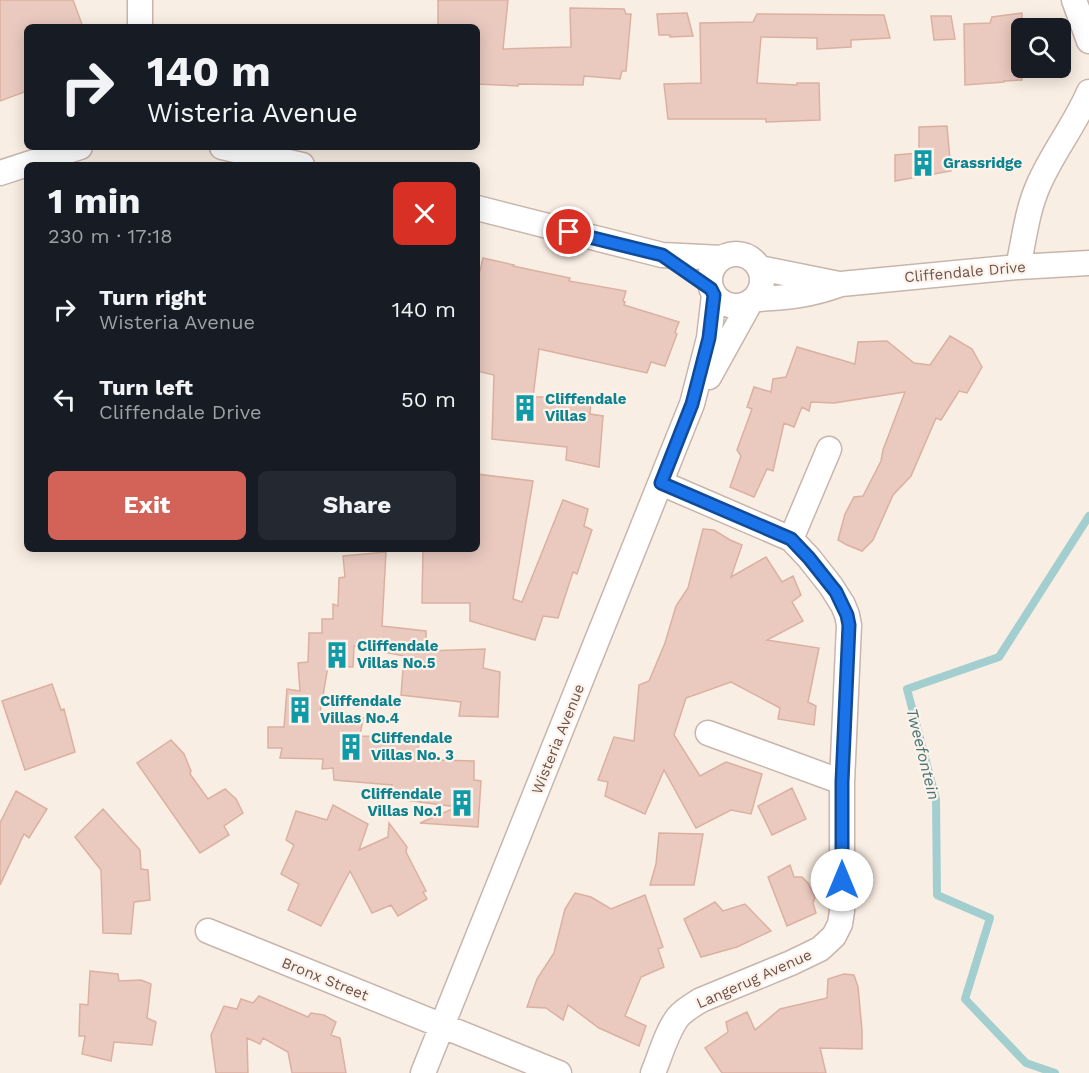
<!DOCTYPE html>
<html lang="en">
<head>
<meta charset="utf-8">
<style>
  body { margin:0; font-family:"Work Sans",sans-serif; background:#242831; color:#f1f3f6; height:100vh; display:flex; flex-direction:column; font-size:22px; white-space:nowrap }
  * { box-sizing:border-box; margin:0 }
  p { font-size:20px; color:#9ea1a6 }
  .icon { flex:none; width:33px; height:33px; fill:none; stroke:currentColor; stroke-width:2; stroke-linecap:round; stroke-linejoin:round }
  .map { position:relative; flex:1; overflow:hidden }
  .panel { position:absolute; left:24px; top:162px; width:456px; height:390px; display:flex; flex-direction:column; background:#171b24; border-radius:9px; box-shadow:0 3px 15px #0003 }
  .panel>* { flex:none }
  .guide { position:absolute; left:24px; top:24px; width:456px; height:126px; border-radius:9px; box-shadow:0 3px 15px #0003; background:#171b24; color:#f1f3f6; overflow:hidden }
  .controls { position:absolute; left:1011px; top:18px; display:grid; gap:12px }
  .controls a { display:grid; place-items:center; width:60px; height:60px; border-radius:9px; background:#171b24; box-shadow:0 3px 15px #0003; font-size:30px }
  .pin { position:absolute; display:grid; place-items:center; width:51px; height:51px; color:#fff; margin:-26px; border:3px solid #fff; border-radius:50%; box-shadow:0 2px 6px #0007 }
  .me { position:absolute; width:66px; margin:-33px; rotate:0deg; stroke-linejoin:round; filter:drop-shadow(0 0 4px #0008) }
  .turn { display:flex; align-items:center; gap:21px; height:126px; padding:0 24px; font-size:27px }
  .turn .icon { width:78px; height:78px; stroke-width:2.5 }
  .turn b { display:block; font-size:42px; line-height:51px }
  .round { display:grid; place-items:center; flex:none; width:63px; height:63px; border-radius:9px; background:#242831 }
  .overview { display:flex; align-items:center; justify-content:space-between; height:102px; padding:0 24px }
  h1 { font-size:36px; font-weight:700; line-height:45px }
  .button { display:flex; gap:12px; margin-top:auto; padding:12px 24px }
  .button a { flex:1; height:69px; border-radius:9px; background:#d36358; color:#fff; font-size:24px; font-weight:700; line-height:69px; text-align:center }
  .button a+a { background:#242831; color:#f1f3f6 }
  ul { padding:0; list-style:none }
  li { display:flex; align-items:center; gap:18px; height:90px; padding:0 24px }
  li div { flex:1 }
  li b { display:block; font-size:22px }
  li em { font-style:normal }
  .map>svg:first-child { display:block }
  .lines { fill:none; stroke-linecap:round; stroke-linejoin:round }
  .stream { stroke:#a2ced0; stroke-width:8 }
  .building { fill:#eacabf; stroke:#dbb0a1; stroke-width:1.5 }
  .minor-casing { stroke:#c8b5ac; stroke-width:27 }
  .minor { stroke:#fff; stroke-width:24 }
  .route-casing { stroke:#114b97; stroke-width:15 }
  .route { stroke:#1a73e8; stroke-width:10 }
  .labels { text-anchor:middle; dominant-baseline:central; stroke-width:4.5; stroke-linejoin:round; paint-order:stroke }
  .culture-label { font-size:15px; font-weight:bold; fill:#0d838f; stroke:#fcf2e9; text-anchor:start }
  .street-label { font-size:15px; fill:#6d544d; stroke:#fcf2e9 }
  .water-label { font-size:16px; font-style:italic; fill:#477677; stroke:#fcf2e9 }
</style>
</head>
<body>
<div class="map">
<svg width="1089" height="1073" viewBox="0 0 1089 1073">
  <rect width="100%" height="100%" fill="#f9eee3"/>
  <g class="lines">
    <path class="stream" d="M1055,1073l-29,-10 -61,-64 25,-81 -53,-23 -1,-96 -29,-110 92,-32 90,-141"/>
  </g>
  <path class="building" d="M0,0h73l10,27h-56v64l-27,10z
    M438,0h70l-5,49 68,-2 -1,-39 54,1 2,5h5l-5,57h-4l-2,8 -36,-3 -1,9 -65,-1v2l-41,-2v-57h-39z
    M687,13l6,23 -23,1v-2h-11l-2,-21z
    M1022,13v67l-18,1v1l-39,3 -1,-61 26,-1 2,-6z
    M757,14l127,1 6,23 -39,2v7l-34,2v-11l-56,-1 -4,46 40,2v-2h22l1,37 -54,2v-3h-98l-4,-35 37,-1 -1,-60 53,-1z
    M931,16h20l4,23 -21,1z
    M947,126l4,45 -56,10v-26l24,-2v-26z
    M483,258l31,7 -1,1 57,12 -1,3 57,10 -3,10 2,1 -1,3 55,17 -4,10 2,2 -12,32 -14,-4 -4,11 -108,-24 -6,48h58l-1,17 13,2 -4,51 -33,-7 1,-13 -75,-8 2,-64 -17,-4v-88z
    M950,336l22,13 10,18 -15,26 -8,-2 -18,29 -5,-2 -25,58 -18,19 -20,45 -11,11 -15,-6 -9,-5 7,-26 9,-17 9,-1 18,-35 2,-11 22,-58 -71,11 -23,-1 -2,9 -7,-4 -8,20 -10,-4 -11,48 -6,-2 -13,28 -24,-10 11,-31 -4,-6 15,-41 -5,-2 7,-20 17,5 2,-13 13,-2 11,-30 58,17 3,-22 29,-1 27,22 16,2z
    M477,474l56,7 -20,118 9,3 41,-102 25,9 -4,17 8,4 -15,44 -4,-2 -15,46 -15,-2 -8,24 -65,-19v-18h-48l1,-54h54z
    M703,529l11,1 16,10 12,5 -11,32 35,-20 16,25 11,-6 8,19 -9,7 11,19 -36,19 52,8 -11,54 8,4 -2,19 -36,-6 2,-11 -49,-26 -45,16 -12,37 26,41 26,-14 36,12 -11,40 -20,-4 -35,18 -32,-58 -19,44 -40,-18 3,-14 -10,-2 16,-43 20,4 5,-56 10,-4 16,-38 11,-37 12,-18z
    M386,552l-4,74 44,5v20l59,-2 -2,19 17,4 -2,45 -39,-1 2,-14 -60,-7 3,-39 -50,-10 -1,21 -25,-1 -8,47 43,5 -3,18 59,1 -1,19 17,4 39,1v19l7,1 -3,46 -58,-4 37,-16 -66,-9 1,-13 -58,-5 -1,-12 -11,1 1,-10 -43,-1 2,-10h-14v-21h16l3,-38 13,2 -2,-28 10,-1 1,-29h13v-14h11v-15l5,2 1,-28 6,-1 -2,-21z
    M52,684l9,26 3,-1 11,43 -50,18 -23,-69z
    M171,740l13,14 7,17 -1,3 18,25 17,-10 11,10 7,14 -19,13 5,9 -29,18 -63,-90z
    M792,788l14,31 -34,16 -14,-29z
    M16,791l31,18 -18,29 -5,-4 -24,51v-62z
    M333,805l35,19 -9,26 29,-13 1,-14 18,24 -1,5 20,39 -3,1 4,7 -29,17 -7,-11 -19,8 -22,-42 -29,55 -33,-16 11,-26 -18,-10 13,-29 -8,-5 10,-29 31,9z
    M103,809l37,41 1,19 7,1 2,30 -16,2 -3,32 -28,-1 -2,-63 -26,-33z
    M659,833l44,1 -9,51h-44l6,-21z
    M790,865l4,12h8l6,6 7,14 -2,6 3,10 -29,13 -19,-49z
    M575,893l16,4 20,12 34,-14 18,52 -5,2 6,18 -23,10 -16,39 21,10 -7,20 -40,-18 -31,-23 -5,15 -17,-12 -19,-1 10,-28 17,-26 11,-44z
    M715,902l8,9 22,-7 26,27 -34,16 -36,10 -17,-38z
    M90,971l28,3 1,7 22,-1 10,4 -4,34 9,4 -4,23 -38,-3 -3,19 -29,-7 3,-18h-6l1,-32 8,1z
    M844,974l10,1 4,12 4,43v19l-42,-1 6,25h-104l-17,-25 23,-16 -2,-10 21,-10 8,18 25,-21 47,-11 1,-19z
    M259,996l49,21 3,-4 13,2 12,7 -5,13 9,3 6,35h-54l-4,-21 -25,-14 -3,6 -13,-6 1,35h-32l-5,-38 13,-29 13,3 4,-10 12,4z"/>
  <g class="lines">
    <defs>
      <path id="minor" d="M1074,0l15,41
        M140,27v-27
        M222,147l80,18
        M0,173l80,-26
        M477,208l185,47 60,3
        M710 280a26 26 0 1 1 52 0a26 26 0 1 1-52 0Z
        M1018,267c6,-27 9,-56 20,-81 14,-33 37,-61 51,-94
        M759,268l80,16
        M755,299c32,-1 56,-4 86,-15l177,-17 71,-4
        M709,377l41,-74
        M791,539l38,-90
        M708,733l134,49
        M208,931l351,142
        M423,1073l269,-669 17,-66 5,-43
        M653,1073c7,-17 14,-42 25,-56 6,-7 15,-12 23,-17l90,-37 29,-14 14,-13 6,-12 2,-13v-129l7,-157 -2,-10 -4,-10 -12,-19 -22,-28 -18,-19 -130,-56"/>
    </defs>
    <use href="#minor" class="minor-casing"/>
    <use href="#minor" class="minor"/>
  </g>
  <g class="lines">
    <defs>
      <path id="route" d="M569,232l93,23 49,34 3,6 -5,43 -17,66 -31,79 130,56 18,19 27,34 11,23 2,10 -7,157v98"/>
    </defs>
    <use href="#route" class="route-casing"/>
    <use href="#route" class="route"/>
  </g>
  <defs>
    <symbol id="building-bare" viewBox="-9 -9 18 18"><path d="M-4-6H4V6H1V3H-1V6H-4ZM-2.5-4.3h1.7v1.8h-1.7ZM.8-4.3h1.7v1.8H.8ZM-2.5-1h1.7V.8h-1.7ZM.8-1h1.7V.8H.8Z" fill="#0f9aa8" stroke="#fcf2e9" stroke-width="2.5" paint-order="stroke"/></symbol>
  </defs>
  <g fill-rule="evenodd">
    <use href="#building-bare" x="904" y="144" width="38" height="38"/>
    <use href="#building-bare" x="506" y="389" width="38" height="38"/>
    <use href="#building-bare" x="318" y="636" width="38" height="38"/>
    <use href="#building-bare" x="281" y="691" width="38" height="38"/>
    <use href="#building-bare" x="332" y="728" width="38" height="38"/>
    <use href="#building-bare" x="443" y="784" width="38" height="38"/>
  </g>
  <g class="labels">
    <g class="culture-label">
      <text x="943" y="163">Grassridge</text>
      <text x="545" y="399">Cliffendale<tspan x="545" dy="17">Villas</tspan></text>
      <text x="357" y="646">Cliffendale<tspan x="357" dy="17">Villas No.5</tspan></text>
      <text x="320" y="701">Cliffendale<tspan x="320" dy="17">Villas No.4</tspan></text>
      <text x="371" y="738">Cliffendale<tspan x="371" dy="17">Villas No. 3</tspan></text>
      <text x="442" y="794" text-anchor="end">Cliffendale<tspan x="442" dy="17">Villas No.1</tspan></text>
    </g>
    <g class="street-label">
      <text transform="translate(965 272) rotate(-5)">Cliffendale Drive</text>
      <text transform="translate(558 739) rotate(-68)">Wisteria Avenue</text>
      <text transform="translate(325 979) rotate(22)">Bronx Street</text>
      <text transform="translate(754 979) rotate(-24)">Langerug Avenue</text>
    </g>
    <g class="water-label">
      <text transform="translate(923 754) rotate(76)">Tweefontein</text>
    </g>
  </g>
</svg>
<div class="controls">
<a><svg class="icon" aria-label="search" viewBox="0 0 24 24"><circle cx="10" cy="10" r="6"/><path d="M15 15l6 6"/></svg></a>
</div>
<div class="pin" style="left:569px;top:232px;background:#d93025"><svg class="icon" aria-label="arrive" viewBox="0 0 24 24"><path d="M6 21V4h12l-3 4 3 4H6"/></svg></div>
<svg class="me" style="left:842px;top:880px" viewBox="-20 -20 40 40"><circle r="19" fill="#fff"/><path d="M0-13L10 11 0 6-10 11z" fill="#1a73e8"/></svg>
<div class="guide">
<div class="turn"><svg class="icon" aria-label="right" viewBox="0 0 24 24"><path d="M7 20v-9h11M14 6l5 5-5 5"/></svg><div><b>140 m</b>Wisteria Avenue</div></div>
</div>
<section class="panel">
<div class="overview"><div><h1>1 min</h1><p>230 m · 17:18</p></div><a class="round" style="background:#d93025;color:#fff"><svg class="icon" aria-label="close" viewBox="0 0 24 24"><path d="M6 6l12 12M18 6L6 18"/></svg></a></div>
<ul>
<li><svg class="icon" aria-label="right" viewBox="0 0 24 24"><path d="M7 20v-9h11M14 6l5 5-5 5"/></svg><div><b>Turn right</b><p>Wisteria Avenue</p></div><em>140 m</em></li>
<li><svg class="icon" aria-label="left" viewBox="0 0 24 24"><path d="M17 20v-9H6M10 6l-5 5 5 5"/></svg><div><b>Turn left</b><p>Cliffendale Drive</p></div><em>50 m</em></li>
</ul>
<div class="button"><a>Exit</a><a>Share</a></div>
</section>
</div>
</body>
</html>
